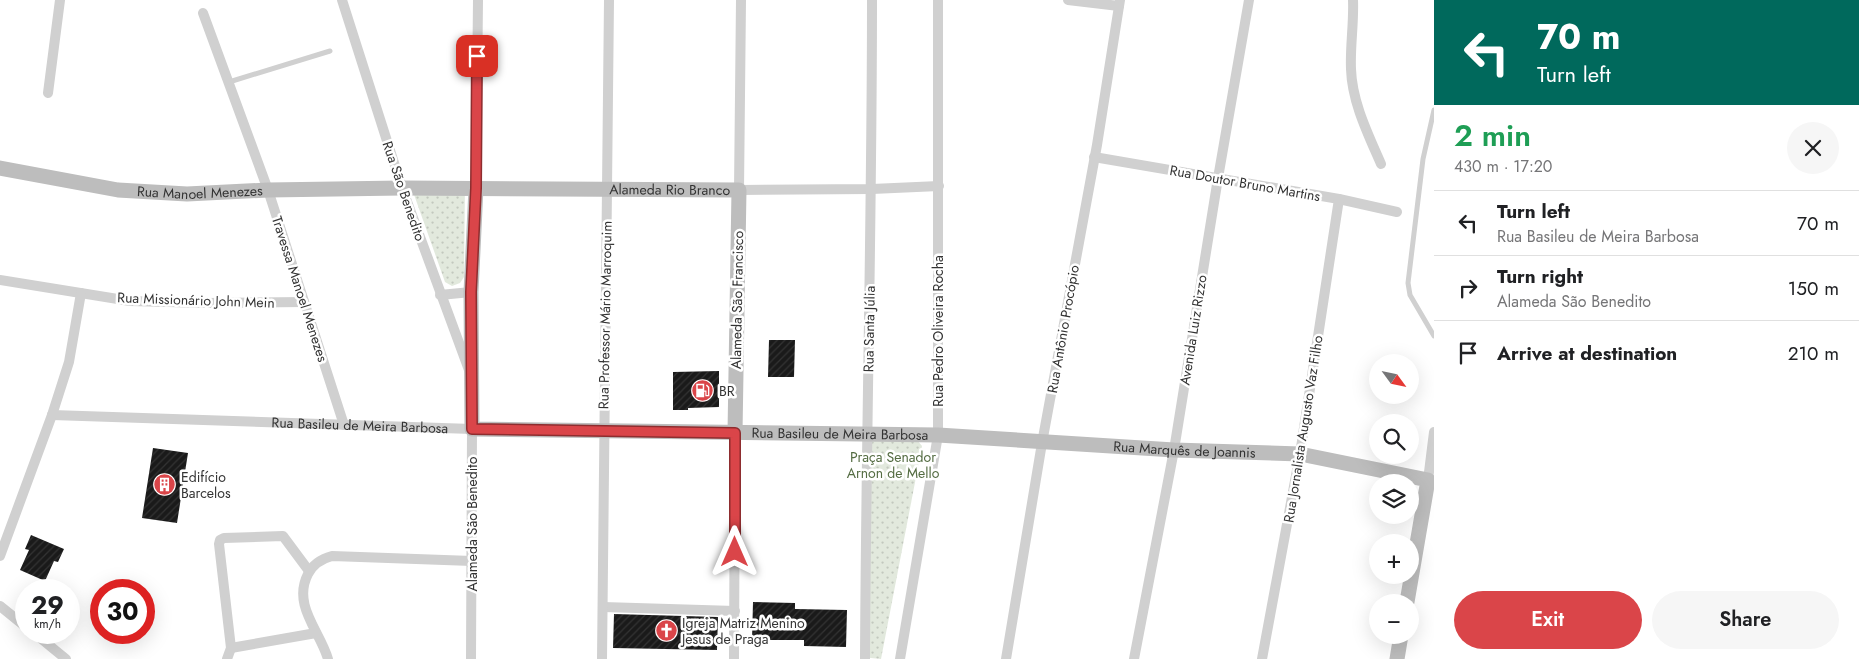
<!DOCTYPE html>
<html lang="en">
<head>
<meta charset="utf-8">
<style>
  body { margin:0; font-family:Jost,sans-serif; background:#f6f6f6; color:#202124; height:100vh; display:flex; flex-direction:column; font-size:19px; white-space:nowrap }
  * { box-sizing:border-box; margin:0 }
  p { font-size:16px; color:#757577 }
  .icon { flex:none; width:28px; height:28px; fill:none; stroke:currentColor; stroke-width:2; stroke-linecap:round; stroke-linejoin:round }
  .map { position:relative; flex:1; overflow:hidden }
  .side { display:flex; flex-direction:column; background:#fff; width:425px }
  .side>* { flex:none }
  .hud { background:#00695c; color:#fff; overflow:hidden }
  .needle { width:32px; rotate:123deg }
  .buttons { position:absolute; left:1369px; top:354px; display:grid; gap:10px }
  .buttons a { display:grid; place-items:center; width:50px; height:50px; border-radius:50%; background:#fff; box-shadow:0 5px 20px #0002; font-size:25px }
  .speed { position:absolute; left:15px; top:579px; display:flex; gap:10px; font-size:25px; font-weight:700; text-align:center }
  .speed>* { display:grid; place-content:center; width:65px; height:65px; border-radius:50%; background:#fff; box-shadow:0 5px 20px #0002; line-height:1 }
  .speed small { font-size:12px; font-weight:400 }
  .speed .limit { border:8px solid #d22; background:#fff; color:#111 }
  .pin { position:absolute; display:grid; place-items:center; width:42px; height:42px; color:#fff; margin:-21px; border-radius:10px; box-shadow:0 2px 8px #0006 }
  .me { position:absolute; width:55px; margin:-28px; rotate:0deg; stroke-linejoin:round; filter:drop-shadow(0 0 4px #0008) }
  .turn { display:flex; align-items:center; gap:18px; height:105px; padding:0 20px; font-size:22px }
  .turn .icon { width:65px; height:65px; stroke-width:2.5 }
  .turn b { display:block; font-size:35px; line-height:42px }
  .round { display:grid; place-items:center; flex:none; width:52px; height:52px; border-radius:26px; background:#f6f6f6 }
  .head { display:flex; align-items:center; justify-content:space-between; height:85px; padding:0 20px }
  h1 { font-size:30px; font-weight:600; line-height:38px; color:#1e9e55 }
  .action { display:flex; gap:10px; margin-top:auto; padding:10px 20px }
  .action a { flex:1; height:58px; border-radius:30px; background:#da4549; color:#fff; font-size:20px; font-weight:600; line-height:58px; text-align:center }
  .action a+a { background:#f6f6f6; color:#202124 }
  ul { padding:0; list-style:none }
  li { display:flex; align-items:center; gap:15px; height:65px; padding:0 20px; border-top:1px solid #e0e0e0 }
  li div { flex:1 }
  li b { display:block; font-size:19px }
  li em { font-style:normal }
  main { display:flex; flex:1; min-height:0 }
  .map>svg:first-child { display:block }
  .park { fill:url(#park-dots) }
  .building { fill:url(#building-hatch) }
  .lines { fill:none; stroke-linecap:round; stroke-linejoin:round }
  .lane { stroke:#d0d0d0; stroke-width:5 }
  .street { stroke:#d0d0d0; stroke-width:10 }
  .secondary { stroke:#bdbdbd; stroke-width:15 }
  .route-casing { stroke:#8e2d2f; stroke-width:12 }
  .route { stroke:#da4549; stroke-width:9 }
  .labels { text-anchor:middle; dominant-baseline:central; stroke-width:5; stroke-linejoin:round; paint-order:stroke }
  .street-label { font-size:14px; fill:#333; stroke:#fff }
  .poi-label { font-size:14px; fill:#333; stroke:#fff; text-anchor:start }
  .park-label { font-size:14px; fill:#546c42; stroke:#fff }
</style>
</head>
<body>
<main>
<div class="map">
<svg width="1434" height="659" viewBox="0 0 1434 659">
  <defs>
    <pattern id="park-dots" width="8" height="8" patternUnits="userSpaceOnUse" patternTransform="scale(1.25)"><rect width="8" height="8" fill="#e2e9dd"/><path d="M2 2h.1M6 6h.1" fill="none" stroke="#c2c8be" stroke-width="1.8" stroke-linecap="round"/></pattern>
    <pattern id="building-hatch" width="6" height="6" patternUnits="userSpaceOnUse" patternTransform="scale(1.25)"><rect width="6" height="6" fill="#1a1a1a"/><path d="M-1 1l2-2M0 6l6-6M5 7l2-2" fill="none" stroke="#333"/></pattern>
  </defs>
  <rect width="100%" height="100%" fill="#fff"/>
  <path class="park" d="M465,184l-1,93 -4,6 -8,3 -7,-4 -33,-93z
    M873,440h44l5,6 -41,213 -20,-2 8,-211z"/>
  <path class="building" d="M769,340h26l-1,37h-26z
    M719,371v36l-31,1v2h-15v-38z
    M153,448l35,5 -11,70 -35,-5z
    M31,535l33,14 -6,13 -4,-1 -9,20 -25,-11 9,-20 -4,-1z
    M753,602l42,1v6l52,1 -1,37 -42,-1v-6h-52z
    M614,614l104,3 -1,33 -104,-2z"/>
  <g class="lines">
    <path class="lane" d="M229,82l101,-31
      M1434,110l-11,49 -15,124 2,12 24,41"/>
    <g class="street">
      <path d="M342,0l60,188 67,182"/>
      <path d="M741,0l-2,190 133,-1 67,-3"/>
      <path d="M1068,0l51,6"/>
      <path d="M1353,0c1,23 -3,46 -2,69 1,33 17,65 30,95"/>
      <path d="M203,13l65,177 76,235"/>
      <path d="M48,93l12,-93"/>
      <path d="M1094,157l245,42 58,13"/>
      <path d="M476,188l2,-188"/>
      <path d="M0,280l130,21 75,2 99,-1"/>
      <path d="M440,295l31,-3"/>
      <path id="s1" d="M52,415l420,14 -1,230"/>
      <path d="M1428,480l6,-48"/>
      <path d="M0,556l52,-141 17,-53 12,-69"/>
      <path d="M0,606l26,21"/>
      <path d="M603,607l132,4"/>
      <path d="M33,632l33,27"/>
      <path d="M231,648l85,-15"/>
      <path d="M227,659l4,-11 -12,-104 1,-4 4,-2 59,-2 26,35"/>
      <path d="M328,659c-8,-28 -36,-54 -20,-85 5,-10 13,-15 24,-18l140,5"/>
      <path d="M602,659l7,-659"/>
      <path d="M734,659l1,-226"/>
      <path d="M865,659c1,-220 7,-439 7,-659"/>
      <path d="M900,659l38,-224v-435"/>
      <path d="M1006,659l36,-216 55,-298 23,-145"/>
      <path d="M1134,659l40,-209 44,-272 31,-178"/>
      <path d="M1262,659l38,-205 39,-255"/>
    </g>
    <g class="secondary">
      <path id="s2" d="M0,168l118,22 69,4 81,-4 134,-2 337,2 -4,243"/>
      <path id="s3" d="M476,188l-5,104 1,137 466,6 236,15 126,4 128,26 -21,122"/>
      <path d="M1397,659l4,-24"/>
    </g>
  </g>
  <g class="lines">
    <defs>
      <path id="route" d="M477,56l-1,132 -5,104 1,137 263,4v119"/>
    </defs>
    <use href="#route" class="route-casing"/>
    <use href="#route" class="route"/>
  </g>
  <defs>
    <symbol id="fuel-disc" viewBox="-11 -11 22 22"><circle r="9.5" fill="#da4549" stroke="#fff"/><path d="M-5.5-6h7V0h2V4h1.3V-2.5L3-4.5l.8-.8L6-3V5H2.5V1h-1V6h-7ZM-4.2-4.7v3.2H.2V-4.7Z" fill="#fff"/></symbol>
    <symbol id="building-disc" viewBox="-11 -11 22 22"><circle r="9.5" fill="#da4549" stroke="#fff"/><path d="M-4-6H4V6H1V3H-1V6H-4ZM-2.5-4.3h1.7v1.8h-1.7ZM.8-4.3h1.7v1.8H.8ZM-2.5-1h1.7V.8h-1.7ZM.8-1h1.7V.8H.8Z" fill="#fff"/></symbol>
    <symbol id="church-disc" viewBox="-11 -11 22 22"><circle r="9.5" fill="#da4549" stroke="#fff"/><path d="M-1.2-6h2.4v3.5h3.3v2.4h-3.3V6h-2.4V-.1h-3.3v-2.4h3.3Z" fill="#fff"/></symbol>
  </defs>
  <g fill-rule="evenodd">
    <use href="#fuel-disc" x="690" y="378" width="25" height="25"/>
    <use href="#building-disc" x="152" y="472" width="25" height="25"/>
    <use href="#church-disc" x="654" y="618" width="25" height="25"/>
  </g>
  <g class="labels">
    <g class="street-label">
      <text transform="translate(1245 183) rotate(10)">Rua Doutor Bruno Martins</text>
      <text stroke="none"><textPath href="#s2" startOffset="672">Alameda Rio Branco</textPath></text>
      <text stroke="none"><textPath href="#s2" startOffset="202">Rua Manoel Menezes</textPath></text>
      <text transform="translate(404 191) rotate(71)">Rua São Benedito</text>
      <text transform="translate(300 289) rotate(72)">Travessa Manoel Menezes</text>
      <text transform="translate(196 300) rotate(2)">Rua Missionário John Mein</text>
      <text transform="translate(737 300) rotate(-89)">Alameda São Francisco</text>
      <text transform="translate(605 315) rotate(-89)">Rua Professor Mário Marroquim</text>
      <text transform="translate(869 329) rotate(-89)">Rua Santa Júlia</text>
      <text transform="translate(1063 329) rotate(-80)">Rua Antônio Procópio</text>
      <text transform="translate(1193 330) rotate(-81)">Avenida Luiz Rizzo</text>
      <text transform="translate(938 331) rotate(-90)">Rua Pedro Oliveira Rocha</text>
      <text stroke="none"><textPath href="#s1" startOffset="308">Rua Basileu de Meira Barbosa</textPath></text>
      <text transform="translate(1303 429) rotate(-81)">Rua Jornalista Augusto Vaz Filho</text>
      <text stroke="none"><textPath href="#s3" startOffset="609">Rua Basileu de Meira Barbosa</textPath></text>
      <text stroke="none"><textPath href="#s3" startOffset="954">Rua Marquês de Joannis</textPath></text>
      <text transform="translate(472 524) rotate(-90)">Alameda São Benedito</text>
    </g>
    <g class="poi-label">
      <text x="719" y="391">BR</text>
      <text x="181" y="477">Edifício<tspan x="181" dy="16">Barcelos</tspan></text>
      <text x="682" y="623">Igreja Matriz Menino<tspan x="682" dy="16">Jesus de Praga</tspan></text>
    </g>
    <g class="park-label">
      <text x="893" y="457">Praça Senador<tspan x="893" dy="16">Arnon de Mello</tspan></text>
    </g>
  </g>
</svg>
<div class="buttons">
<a><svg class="needle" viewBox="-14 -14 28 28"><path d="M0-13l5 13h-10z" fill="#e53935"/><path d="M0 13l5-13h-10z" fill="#757577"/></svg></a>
<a><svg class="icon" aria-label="search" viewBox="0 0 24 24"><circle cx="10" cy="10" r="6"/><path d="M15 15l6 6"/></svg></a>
<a><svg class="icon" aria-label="layers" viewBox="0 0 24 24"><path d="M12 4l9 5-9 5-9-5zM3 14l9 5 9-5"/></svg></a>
<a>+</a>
<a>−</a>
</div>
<div class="speed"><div>29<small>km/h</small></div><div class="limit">30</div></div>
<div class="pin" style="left:477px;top:56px;background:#d93025"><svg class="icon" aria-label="arrive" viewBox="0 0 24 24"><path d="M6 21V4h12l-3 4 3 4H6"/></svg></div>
<svg class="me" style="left:735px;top:552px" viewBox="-20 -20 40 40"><path d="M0-17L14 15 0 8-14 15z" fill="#da4549" stroke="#fff" stroke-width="4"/></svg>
</div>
<section class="side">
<div class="hud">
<div class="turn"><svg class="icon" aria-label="left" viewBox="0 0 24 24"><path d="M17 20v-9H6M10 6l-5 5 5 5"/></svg><div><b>70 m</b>Turn left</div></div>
</div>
<div class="head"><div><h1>2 min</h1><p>430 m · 17:20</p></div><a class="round"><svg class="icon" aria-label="close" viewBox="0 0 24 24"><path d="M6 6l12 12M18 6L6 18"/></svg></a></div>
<ul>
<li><svg class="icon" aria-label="left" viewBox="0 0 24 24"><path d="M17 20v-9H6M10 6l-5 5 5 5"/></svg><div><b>Turn left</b><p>Rua Basileu de Meira Barbosa</p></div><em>70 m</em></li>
<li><svg class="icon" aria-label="right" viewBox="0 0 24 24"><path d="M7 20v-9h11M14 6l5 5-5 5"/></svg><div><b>Turn right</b><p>Alameda São Benedito</p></div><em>150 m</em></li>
<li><svg class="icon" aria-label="arrive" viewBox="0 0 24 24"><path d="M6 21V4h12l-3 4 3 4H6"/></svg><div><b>Arrive at destination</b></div><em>210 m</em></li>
</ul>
<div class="action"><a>Exit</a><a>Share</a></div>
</section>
</main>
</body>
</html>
